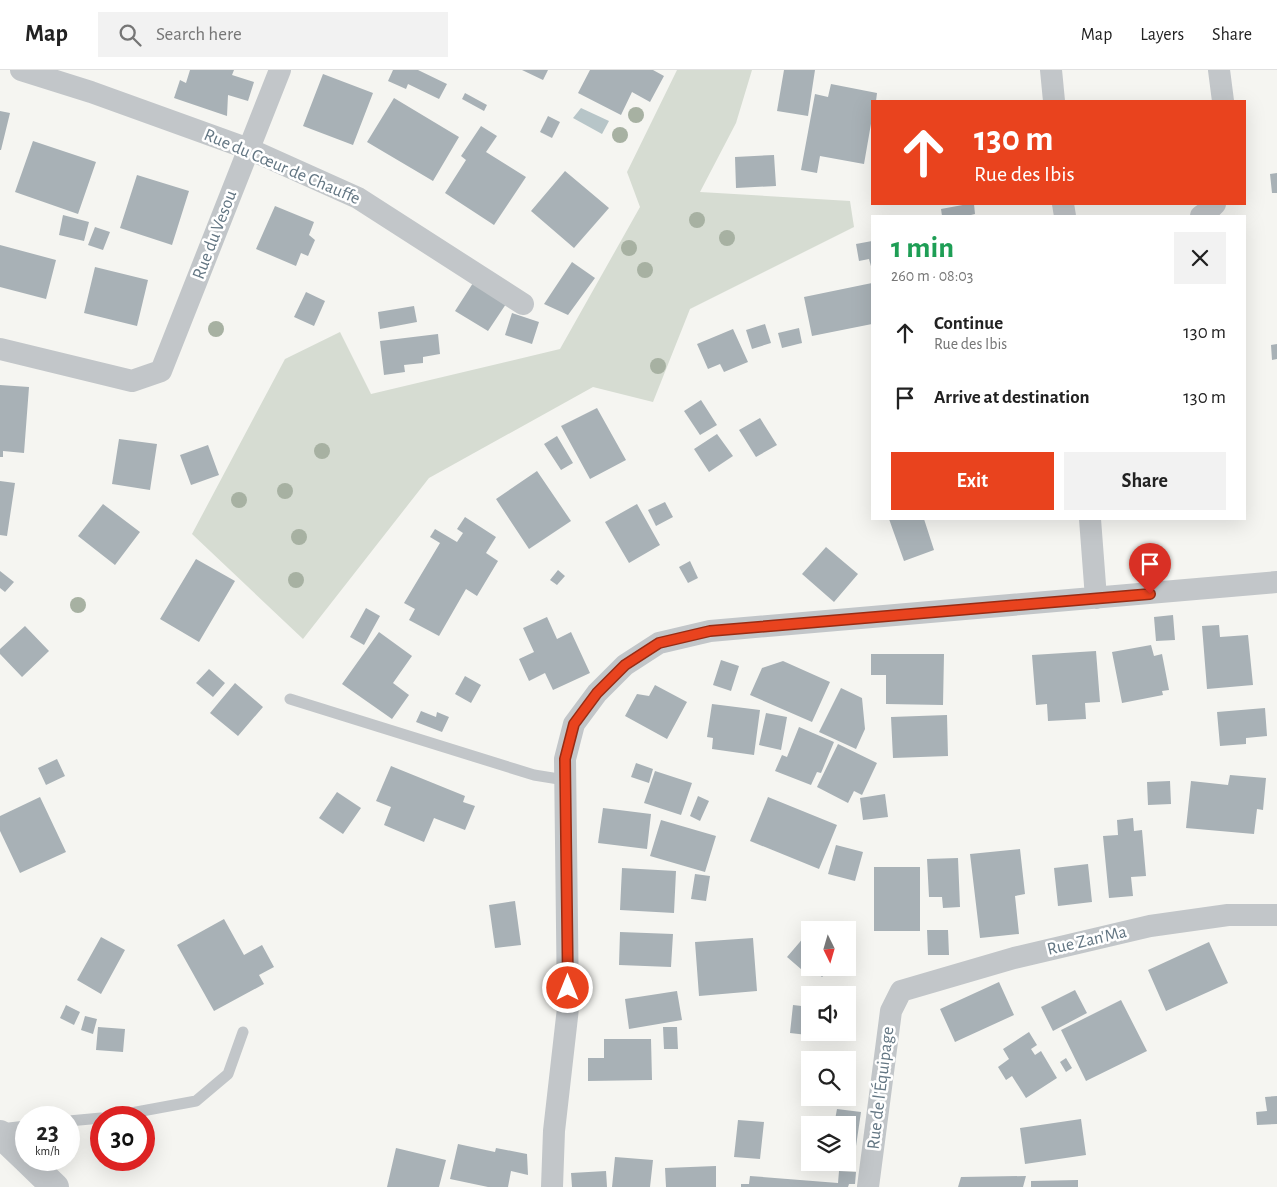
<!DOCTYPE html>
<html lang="en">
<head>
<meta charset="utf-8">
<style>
  body { margin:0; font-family:"Alegreya Sans",sans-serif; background:#f2f2f2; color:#222; height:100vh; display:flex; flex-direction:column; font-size:19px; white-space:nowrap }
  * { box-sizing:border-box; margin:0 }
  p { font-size:16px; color:#767676 }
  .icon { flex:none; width:28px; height:28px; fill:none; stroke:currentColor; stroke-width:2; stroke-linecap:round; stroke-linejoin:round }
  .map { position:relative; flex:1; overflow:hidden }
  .sheet { position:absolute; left:871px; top:145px; width:375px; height:305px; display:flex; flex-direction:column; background:#fff; border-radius:0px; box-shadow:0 5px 20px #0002 }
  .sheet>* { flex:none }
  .top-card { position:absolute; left:871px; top:30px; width:375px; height:105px; border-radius:0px; box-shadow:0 5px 20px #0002; background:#e9431e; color:#fff; overflow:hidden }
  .needle { width:32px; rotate:175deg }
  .tools { position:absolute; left:801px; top:851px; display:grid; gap:10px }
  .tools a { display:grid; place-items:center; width:55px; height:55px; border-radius:0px; background:#fff; box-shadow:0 5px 20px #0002; font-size:25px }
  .speed { position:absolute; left:15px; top:1036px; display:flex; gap:10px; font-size:25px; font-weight:700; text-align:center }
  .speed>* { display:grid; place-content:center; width:65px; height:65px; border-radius:50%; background:#fff; box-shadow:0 5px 20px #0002; line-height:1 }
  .speed small { font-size:12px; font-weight:400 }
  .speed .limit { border:8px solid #d22; background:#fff; color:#111 }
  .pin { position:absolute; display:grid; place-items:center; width:42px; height:42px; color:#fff; margin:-51px -21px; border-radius:50% 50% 50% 0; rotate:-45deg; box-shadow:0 0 5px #0007 }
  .pin .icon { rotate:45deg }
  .me { position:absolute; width:55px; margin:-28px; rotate:0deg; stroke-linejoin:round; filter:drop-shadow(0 0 4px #0008) }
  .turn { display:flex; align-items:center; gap:18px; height:105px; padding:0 20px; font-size:22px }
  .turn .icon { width:65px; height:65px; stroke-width:2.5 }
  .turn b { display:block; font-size:35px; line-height:42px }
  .round { display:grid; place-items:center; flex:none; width:52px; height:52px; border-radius:0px; background:#f2f2f2 }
  .summary { display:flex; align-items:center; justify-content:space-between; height:85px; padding:0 20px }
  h1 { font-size:30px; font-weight:600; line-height:38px; color:#1e9e55 }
  .button { display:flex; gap:10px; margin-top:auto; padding:10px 20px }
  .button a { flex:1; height:58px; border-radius:0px; background:#e9431e; color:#fff; font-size:20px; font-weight:600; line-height:58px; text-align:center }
  .button a+a { background:#f2f2f2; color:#222 }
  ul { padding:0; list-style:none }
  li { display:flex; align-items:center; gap:15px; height:65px; padding:0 20px }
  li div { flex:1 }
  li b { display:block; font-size:19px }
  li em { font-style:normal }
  header { display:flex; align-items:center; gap:30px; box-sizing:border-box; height:70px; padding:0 25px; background:#fff; border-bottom:1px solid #e0e0e0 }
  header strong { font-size:24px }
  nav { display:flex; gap:28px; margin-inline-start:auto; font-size:18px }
  .search { width:350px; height:45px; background:#f2f2f2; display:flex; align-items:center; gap:12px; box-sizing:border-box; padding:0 18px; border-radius:0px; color:#767676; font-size:19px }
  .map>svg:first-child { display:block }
  .green { fill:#d6dcd2 }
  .water { fill:#b7c5c8 }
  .building { fill:#a8b1b6 }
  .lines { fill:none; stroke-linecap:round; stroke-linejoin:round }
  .service { stroke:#c2c6c9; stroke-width:11 }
  .minor { stroke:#c2c6c9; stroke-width:22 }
  .tertiary { stroke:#c2c6c9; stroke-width:28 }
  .tree { fill:#a7b1a2 }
  .route-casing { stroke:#972c14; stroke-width:12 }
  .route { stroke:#e9431e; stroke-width:9 }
  .labels { text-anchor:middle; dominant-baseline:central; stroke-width:5; stroke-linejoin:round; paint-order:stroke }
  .street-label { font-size:18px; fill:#637683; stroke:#fff }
</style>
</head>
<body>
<header>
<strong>Map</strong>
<div class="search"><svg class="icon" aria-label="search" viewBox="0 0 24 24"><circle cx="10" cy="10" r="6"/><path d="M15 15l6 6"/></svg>Search here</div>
<nav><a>Map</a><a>Layers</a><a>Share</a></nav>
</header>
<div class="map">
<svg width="1277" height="1117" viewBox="0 0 1277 1117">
  <rect width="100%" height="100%" fill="#f5f5f1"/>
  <path class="green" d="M677,0h75l-16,53 -36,69 150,9 4,26 -164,82 -37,93 -60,-15 -164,91 -126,161 -111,-105 93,-175 55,-27 31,62 189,-45 80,-142 -13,-35z"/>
  <path class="water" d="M581,38l28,13 -7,13 -29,-16z"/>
  <path class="building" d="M190,0h44l-2,5 22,7 -6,19 -20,-6 -1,21 -53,-18 6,-18 6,3z
    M393,0h25l29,14 -8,15 -31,-15 -2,5 -18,-8z
    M522,0h26l-5,10z
    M590,0h63l11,6 -14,26 -18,-10 -11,23 -43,-22z
    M784,0h31l-7,46 -31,-5z
    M323,4l50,19 -20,52 -50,-19z
    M831,14l46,9 -1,8h-4v17l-8,46 -44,-8 -3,17 -16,-3 14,-76 13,3z
    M465,23l22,12 -3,6 -22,-12z
    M394,28l65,39 -26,44 -66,-39z
    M0,41l10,2 -9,37h-1z
    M548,46l12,6 -8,16 -12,-6z
    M481,56l16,10 -11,16 40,25 -32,48 -49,-32 21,-33 -5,-4z
    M33,71l63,21 -18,52 -63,-22z
    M774,85l2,31 -40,2 -1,-31z
    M565,101l44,37 -35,40 -43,-37z
    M1277,103v20h-5l-2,-19z
    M137,105l52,16 -17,54 -52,-17z
    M968,134h6l1,10 -8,2h-25l-1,-7z
    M275,136l39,16 -5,13 6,5 -7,16 -7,-3 -5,13 -40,-17z
    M63,145l26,7 -5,19 -25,-6z
    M95,157l15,5 -7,18 -15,-5z
    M872,171v29l-3,-11 -10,2 -3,-17z
    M0,175l56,15 -10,39 -46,-12z
    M572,192l23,16 -27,37 -24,-11z
    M95,197l53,13 -11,46 -53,-13z
    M473,213l33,21 -18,27 -33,-20z
    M872,213v41l-60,12 -8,-39z
    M306,222l19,9 -11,25 -20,-9z
    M414,236l3,16 -37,7 -2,-17z
    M512,243l27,9 -7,22 -27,-9z
    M765,254l6,19 -19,6 -6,-19z
    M799,258l3,15 -20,5 -4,-15z
    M733,259l15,33 -24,10 -4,-8 -12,5 -11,-25z
    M438,264l2,20 -17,3v6l-19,2 1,7 -21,3 -4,-34z
    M1277,274v15l-5,1 -1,-15z
    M0,315l29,2 -5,66 -21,-2v6h-3z
    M701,330l16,25 -17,10 -16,-24z
    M597,338l29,52 -36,19 -29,-53z
    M760,348l17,27 -21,12 -17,-27z
    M717,364l16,22 -24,16 -15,-23z
    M557,366l16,27 -12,7 -17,-26z
    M119,369l38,5 -7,46 -38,-6z
    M208,375l11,30 -28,10 -11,-30z
    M537,401l34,50 -42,28 -33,-50z
    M0,411l15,2 -8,53 -7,-1z
    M665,432l8,15 -17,9 -8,-16z
    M103,434l37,28 -25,33 -37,-29z
    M637,434l23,41 -31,18 -24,-41z
    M465,447l31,20 -10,16 12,8 -21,35 -11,-7 -27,47 -30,-16 6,-11 -11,-6 36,-60 -10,-6 5,-8 22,13 6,-9 -6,-4z
    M889,449h35l10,31 -30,11z
    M826,477l32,27 -24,28 -32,-28z
    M196,489l39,22 -36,61 -39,-23z
    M690,491l8,17 -10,5 -9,-16z
    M558,500l7,6 -8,9 -7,-5z
    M0,501l14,11 -9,10 -5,-4z
    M366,538l14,8 -16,29 -14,-8z
    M1173,545l2,25 -19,1 -2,-24z
    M547,547l10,22 14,-7 19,41 -37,17 -8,-17 -16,8 -10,-22 15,-7 -11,-24z
    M1219,555l1,12 28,-2 5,50 -46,4 -5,-63z
    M25,556l24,25 -27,26 -22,-23v-5z
    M379,562l33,24 -19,27 16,12 -17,24 -50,-35z
    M1151,575l3,11 8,-2 7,36 -7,1 1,4 -41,8 -10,-51z
    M1096,581l4,51 -15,1 1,16 -38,2 -1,-17 -11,1 -4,-50z
    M871,584h73l-1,51 -57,-1v-29h-15z
    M721,590l18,6 -8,25 -18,-6z
    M783,591l47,21 -18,40 -62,-27 12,-27z
    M209,599l16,14 -12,14 -17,-14z
    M465,606l16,9 -10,18 -16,-9z
    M235,613l28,24 -25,29 -28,-23z
    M655,615l32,17 -20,37 -42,-23 12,-22 12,2z
    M841,618l21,10 3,31 -9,20 -37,-17z
    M712,634l48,6 -6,45 -42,-6 1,-11 -6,-1z
    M1265,638l2,28 -21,2v6l-26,2 -3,-34z
    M421,641l15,6 1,-5 12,5 -7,15 -26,-10z
    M766,643l21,4 -6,33 -22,-5z
    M947,645l1,41 -55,2 -2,-41z
    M799,657l35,15 -13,31 -4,-1 -6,13 -36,-14 7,-16 5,2z
    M838,674l39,19 -15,32 -8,-4 -6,12 -31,-16z
    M57,689l8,17 -19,9 -8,-17z
    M636,693l17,6 -4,14 -18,-6z
    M391,696l74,30 -2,6 12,4 -10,24 -31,-12 -10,24 -40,-17 7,-18 -15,-6z
    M655,701l37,12 -11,32 -37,-12z
    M1230,705l36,3 -3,32 -6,-1 -3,25 -68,-6 5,-47 37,4z
    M1170,711l1,23 -23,1 -1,-23z
    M337,722l24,16 -18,26 -24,-16z
    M885,724l3,23 -25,3 -3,-22z
    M698,726l11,5 -9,20 -10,-5z
    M40,727l26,55 -46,21 -20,-42v-15z
    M768,727l69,28 -18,44 -69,-28z
    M603,738l48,6 -4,35 -49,-6z
    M1133,748l1,13 8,-1 4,46 -15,1 2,19 -24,2 -6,-62 15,-1 -1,-15z
    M661,750l55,16 -11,36 -55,-16z
    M836,775l27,7 -8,29 -27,-7z
    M1020,779l5,45 -10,2 4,38 -39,4 -10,-84z
    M958,788l2,49 -17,1 -1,-11h-13l-2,-38z
    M1088,794l4,38 -34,4 -4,-38z
    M874,797h46v64h-46z
    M622,798l54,3 -2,42 -54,-3z
    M695,804l15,2 -4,25 -15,-2z
    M515,831l6,44 -26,3 -6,-43z
    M224,849l20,36 18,-10 12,22 -15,8 5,9 -50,27 -37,-66z
    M927,860h21l1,25h-21z
    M620,862l53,2 -2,33 -52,-2z
    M805,866l5,5v27h21l-9,9 -8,-7 -5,6 -22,-19z
    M101,867l24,13 -24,44 -24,-14z
    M753,868l4,53 -58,5 -4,-54z
    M1209,872l19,41 -62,28 -18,-41z
    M999,912l15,33 -59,27 -15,-33z
    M1075,920l12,23 -34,18 -12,-24z
    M677,921l5,29 -53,9 -4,-30z
    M1121,930l26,51 -61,30 -25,-51z
    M66,935l14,7 -6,13 -14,-7z
    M793,935l17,2v25h16l-1,5 -35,-4z
    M85,946l12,3 -4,15 -12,-4z
    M98,957l27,2 -2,23 -27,-2z
    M663,957h14l1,22h-14z
    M1029,962l8,13 -6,4 4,6 6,-4 16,27 -31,20 -14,-22 -6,4 -8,-13 11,-8 -6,-10z
    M604,969h47l1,41 -64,1v-23h16z
    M1066,988l6,10 -6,4 -6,-10z
    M1277,1026v28l-20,1 -1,-13 11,-1 -2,-14z
    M837,1039l24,3 -6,41 -7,-1v-27h-14z
    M1081,1049l5,36 -61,9 -5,-36z
    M738,1050l26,2 -4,37 -26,-2z
    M458,1074l37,8 1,-4 31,6 1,21 -17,-4 -3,16h-20l-38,-8z
    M396,1078l50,12 -7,27h-52z
    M615,1087l38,3 -3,27h-38z
    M716,1096v21h-50l-1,-19z
    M606,1101l1,16h-35l-1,-14z
    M839,1101l17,1 -1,12h-6l-1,3h-107v-3h8l1,-8 88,7z
    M1026,1106l-3,11h-65l3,-10z
    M1078,1110v7h-47v-6z"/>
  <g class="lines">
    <path class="service" d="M290,629l244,76 31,5
      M104,1048l92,-17 32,-27 15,-42
      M69,1051l32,-3
      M0,1059l26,-3"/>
    <path class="minor" d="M21,0l70,22 158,57 109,49 165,106
      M1051,0l3,31
      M1219,0l4,31
      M1063,134l2,12
      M1201,146l7,-5 7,-7
      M0,279l132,32 29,-10 119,-301
      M1090,449l6,79
      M552,1117l2,-56 14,-123 -3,-249 9,-35 23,-31 28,-28 34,-22 51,-12 567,-49
      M868,1117l23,-176 10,-20 113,-33 136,-32 78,-11h49"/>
    <path class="tertiary" d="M0,1064l26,25
      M27,1090l28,27"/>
  </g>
  <g class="tree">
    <circle cx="636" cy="45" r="8"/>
    <circle cx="620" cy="65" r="8"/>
    <circle cx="697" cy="150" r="8"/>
    <circle cx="727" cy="168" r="8"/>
    <circle cx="629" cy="178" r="8"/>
    <circle cx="645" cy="200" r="8"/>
    <circle cx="216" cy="259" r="8"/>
    <circle cx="658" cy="296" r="8"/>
    <circle cx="322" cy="381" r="8"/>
    <circle cx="285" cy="421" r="8"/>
    <circle cx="239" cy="430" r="8"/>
    <circle cx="299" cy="467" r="8"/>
    <circle cx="296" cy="510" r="8"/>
    <circle cx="78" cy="535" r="8"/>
  </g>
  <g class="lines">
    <defs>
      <path id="route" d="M568,918l-3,-229 9,-35 23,-31 28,-28 34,-22 51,-12 440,-37"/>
    </defs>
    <use href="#route" class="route-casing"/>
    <use href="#route" class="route"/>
  </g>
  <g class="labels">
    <g class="street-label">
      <text transform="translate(282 97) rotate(23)">Rue du Cœur de Chauffe</text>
      <text transform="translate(215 165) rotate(-69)">Rue du Vesou</text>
      <text transform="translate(1087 871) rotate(-13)">Rue Zan'Ma</text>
      <text transform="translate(881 1018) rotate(-83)">Rue de l'Équipage</text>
    </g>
  </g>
</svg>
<div class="tools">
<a><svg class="needle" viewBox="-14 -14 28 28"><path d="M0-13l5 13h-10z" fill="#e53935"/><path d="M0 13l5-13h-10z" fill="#767676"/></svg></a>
<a><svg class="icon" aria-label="sound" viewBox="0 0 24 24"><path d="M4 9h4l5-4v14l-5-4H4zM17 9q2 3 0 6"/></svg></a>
<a><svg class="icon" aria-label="search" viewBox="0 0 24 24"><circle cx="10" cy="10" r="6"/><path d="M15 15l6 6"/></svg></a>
<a><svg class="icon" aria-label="layers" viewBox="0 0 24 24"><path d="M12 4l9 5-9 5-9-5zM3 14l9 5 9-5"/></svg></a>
</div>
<div class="speed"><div>23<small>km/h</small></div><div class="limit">30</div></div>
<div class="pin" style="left:1150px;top:524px;background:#d93025"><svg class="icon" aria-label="arrive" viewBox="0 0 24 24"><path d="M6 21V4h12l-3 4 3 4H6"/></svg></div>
<svg class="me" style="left:568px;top:918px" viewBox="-20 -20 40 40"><circle r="17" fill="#e9431e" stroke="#fff" stroke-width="3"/><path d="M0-11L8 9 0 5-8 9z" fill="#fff"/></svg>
<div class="top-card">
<div class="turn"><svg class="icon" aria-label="ahead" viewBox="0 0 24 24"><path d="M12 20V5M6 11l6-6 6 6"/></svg><div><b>130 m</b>Rue des Ibis</div></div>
</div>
<section class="sheet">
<div class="summary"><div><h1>1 min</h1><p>260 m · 08:03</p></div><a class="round"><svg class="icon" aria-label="close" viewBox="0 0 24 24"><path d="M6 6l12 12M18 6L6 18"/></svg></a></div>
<ul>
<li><svg class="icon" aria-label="ahead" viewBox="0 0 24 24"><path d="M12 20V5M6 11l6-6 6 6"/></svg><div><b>Continue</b><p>Rue des Ibis</p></div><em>130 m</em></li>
<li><svg class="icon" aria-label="arrive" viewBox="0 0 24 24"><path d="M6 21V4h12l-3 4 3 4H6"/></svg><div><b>Arrive at destination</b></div><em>130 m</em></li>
</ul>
<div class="button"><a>Exit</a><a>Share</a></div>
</section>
</div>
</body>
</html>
